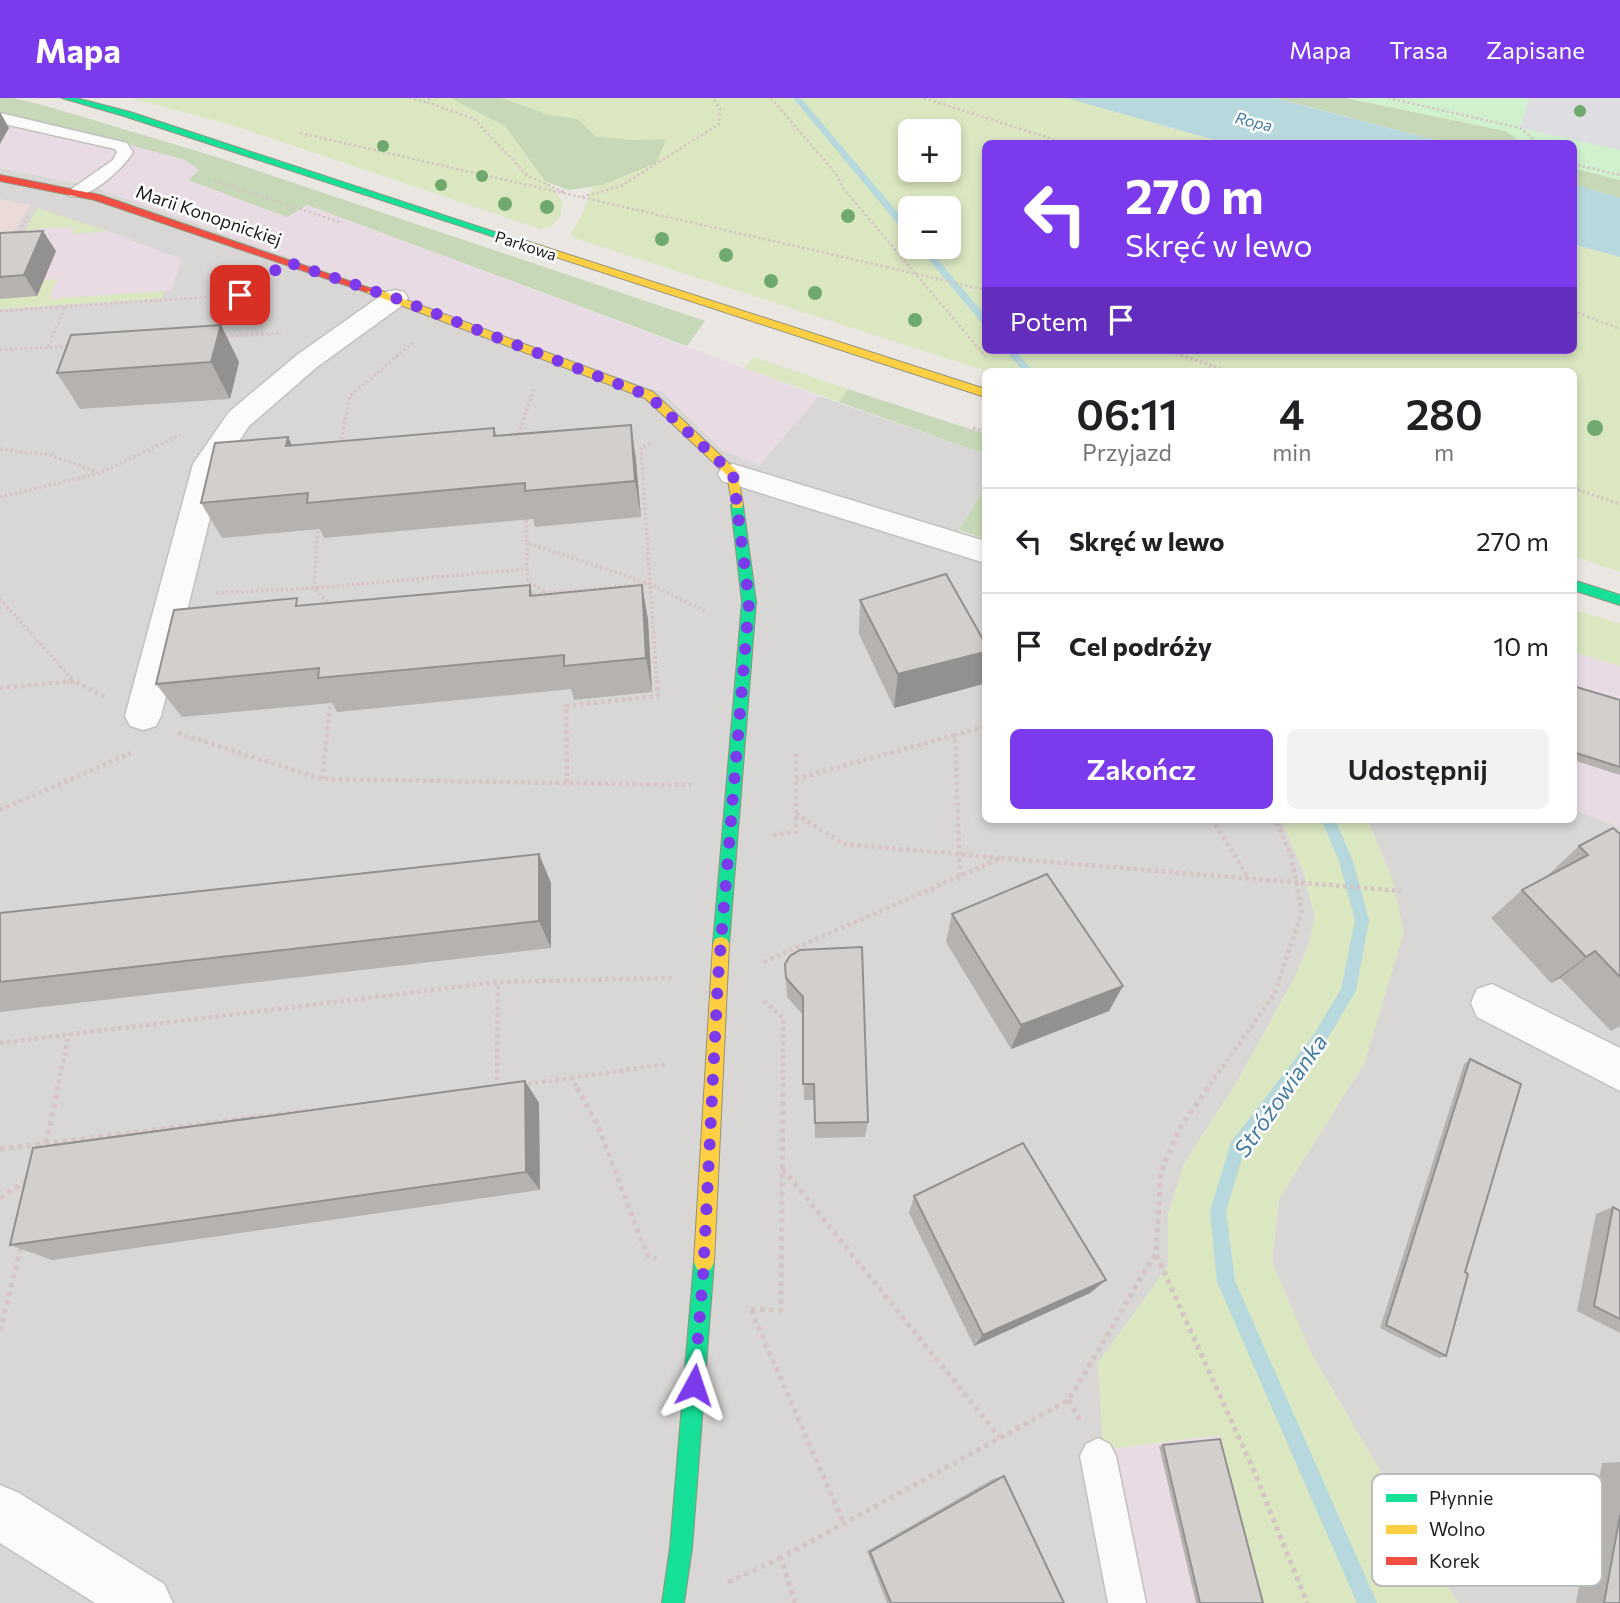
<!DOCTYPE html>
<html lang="pl">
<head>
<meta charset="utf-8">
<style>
  body { margin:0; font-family:Commissioner,sans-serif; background:#f2f2f2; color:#202124; height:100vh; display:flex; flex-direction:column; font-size:26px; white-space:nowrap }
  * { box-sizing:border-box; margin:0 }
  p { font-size:23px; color:#757577 }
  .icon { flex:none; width:38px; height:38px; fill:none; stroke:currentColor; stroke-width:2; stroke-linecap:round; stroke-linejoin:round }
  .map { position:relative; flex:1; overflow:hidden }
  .sheet { position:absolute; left:982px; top:270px; width:595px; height:455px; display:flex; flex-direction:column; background:#fff; border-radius:10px; box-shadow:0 4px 10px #0003 }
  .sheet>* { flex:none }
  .top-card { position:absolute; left:982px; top:42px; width:595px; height:214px; border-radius:10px; box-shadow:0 4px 10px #0003; background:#7c3aed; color:#fff; overflow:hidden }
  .controls { position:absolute; left:898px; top:21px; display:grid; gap:14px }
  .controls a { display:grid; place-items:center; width:63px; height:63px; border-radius:10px; background:#fff; box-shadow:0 4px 10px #0003; font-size:35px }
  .pin { position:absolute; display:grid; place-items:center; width:60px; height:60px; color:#fff; margin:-30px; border-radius:14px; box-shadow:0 4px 10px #0006 }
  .me { position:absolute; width:77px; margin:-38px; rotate:5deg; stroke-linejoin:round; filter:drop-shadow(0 0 5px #0008) }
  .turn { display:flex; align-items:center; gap:24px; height:147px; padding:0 28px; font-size:32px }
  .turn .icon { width:91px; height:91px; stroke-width:2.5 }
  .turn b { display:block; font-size:49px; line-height:60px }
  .then { display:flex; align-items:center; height:66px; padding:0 28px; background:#0003; gap:14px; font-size:26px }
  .eta { display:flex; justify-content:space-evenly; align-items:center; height:119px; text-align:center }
  .eta b { font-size:42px; font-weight:600; line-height:49px }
  .cta { display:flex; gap:14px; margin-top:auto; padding:14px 28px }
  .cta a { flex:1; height:80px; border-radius:10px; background:#7c3aed; color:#fff; font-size:28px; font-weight:600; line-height:80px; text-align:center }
  .cta a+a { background:#f2f2f2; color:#202124 }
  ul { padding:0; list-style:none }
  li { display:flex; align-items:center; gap:21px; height:105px; padding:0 28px; border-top:2px solid #e0e0e0 }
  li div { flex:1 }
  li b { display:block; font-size:26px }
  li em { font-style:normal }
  header { display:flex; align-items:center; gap:42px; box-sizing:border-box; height:98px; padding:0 35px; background:#7c3aed; color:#fff }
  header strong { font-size:33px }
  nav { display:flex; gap:38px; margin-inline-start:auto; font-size:24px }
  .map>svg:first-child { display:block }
  .residential { fill:#d9d7d5 }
  .commercial { fill:#ecdad9 }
  .industrial { fill:#e8dbe4 }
  .grass { fill:#dae7c1; fill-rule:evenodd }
  .forest { fill:#c7d8b8 }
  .park { fill:#d1f0ce }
  .parking { fill:#d8d7d5 }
  .plaza { fill:#dedee2 }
  .water { fill:#b7d9dd }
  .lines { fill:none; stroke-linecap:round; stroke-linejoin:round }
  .stream { fill:#b7d9dd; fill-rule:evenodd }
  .lane-casing { stroke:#c2c1bf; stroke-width:3 }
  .street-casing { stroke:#c2c1bf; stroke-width:3 }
  .fast-casing { stroke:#93927c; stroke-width:2 }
  .slow-casing { stroke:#93927c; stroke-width:2 }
  .jam-casing { stroke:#93927c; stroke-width:2 }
  .path-far3 { stroke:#d5c5c4; stroke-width:2.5; stroke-dasharray:2.5 2.5; stroke-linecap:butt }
  .path-far2 { stroke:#d5c5c4; stroke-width:3.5; stroke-dasharray:2.5 2.5; stroke-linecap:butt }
  .path-far1 { stroke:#d5c5c4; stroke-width:4.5; stroke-dasharray:3.5 3.5; stroke-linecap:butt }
  .path { stroke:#d5c5c4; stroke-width:5; stroke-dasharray:4.5 4.5; stroke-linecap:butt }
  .lane { fill:#fcfbfb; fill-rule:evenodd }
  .street { fill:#fcfbfb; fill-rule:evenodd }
  .fast { fill:#16e098; fill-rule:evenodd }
  .slow { fill:#ffcf43; fill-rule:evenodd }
  .jam { fill:#f24e42; fill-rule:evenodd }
  .path-bridge { stroke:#d5c5c4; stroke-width:2.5; stroke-dasharray:2.5 2.5; stroke-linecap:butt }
  .tree { fill:#70a96d }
  .wall { fill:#b5b2af }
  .shaded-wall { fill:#93918f }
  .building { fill:#d2cfcc; stroke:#93918f; stroke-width:2 }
  .route { stroke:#7c3aed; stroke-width:12; stroke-dasharray:0 21.6 }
  .labels { text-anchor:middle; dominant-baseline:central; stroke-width:5; stroke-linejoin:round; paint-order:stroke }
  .far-water-label { font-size:16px; font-style:italic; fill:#467ba1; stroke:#fff }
  .far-street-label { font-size:16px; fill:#1b1b1b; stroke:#fff }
  .street-label { font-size:18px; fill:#1b1b1b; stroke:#fff }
  .near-water-label { font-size:23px; font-style:italic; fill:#467ba1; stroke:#fff }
  .key { fill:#fff; stroke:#bbb; stroke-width:2 }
  .key-label { font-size:19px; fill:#1b1b1b }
</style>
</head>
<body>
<header>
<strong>Mapa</strong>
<nav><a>Mapa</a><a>Trasa</a><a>Zapisane</a></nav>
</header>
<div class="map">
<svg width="1620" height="1505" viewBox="0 0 1620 1505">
  <rect width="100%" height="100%" fill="#eae7e3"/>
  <path class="residential" d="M0,70l94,19 570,206 58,57 37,15 60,-69 166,58v33l-31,51 31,11v270h296l23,54 11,45 -6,25 -13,32 -58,105 -54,84 -16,50v52l-70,97 18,240h-1116z
    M1573,712l47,17v776h-162l-147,-250 -39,-91 7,-63 86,-137 27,-184 -25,-59h206z"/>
  <path class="commercial" d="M0,101l30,6 -30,50z"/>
  <path class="industrial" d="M0,15l87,20 98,27 14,10 -11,10 99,37 20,-12 512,191 -60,69 -37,-15 -58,-57 -570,-206 -94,-19z
    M75,129l-2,7 35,-3 73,28 -9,32 -124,8 8,-19 -49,3 25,-54z
    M1573,554l47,14v161l-47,-17z
    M1220,1337l44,168h-148l-13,-153z"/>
  <path class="grass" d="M131,0h319l55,28 57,75 -1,14 -10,12 -11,2 -305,-103z
    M502,0h564l159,45 -240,1v206h588v-106l47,13v315l-47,-16v-185h-587l-412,-133 -3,-6 11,-17 10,-28 37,-13 37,-35 -34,1 -38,-4 -16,-17 -29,-4zM910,33h38v39h-38zM910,110h38v39h-38z
    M37,110l71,23 -36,3 2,-7 -42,2 -24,54 49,-4 -8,20 115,-8 -2,7 -162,11v-24z
    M754,259l94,32 -9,13 -95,-34z
    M1573,511l47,15v42l-47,-14z
    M1281,721h86l25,59 12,54 -39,130 -86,137 -7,63 39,91 147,250h-194l-44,-168 -117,15 -5,-87 70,-97v-52l16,-50 54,-84 58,-105 13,-32 6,-26 -11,-44z"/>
  <path class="forest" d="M0,0h14l29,7 177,53 485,163 -18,25 -380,-141 -20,12 -99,-37 11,-10 -14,-10 -98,-27 -87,-20z
    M450,0h52l47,17 29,4 17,17 37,4 34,-1 -10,24 -53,22 -35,5 -23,-9 -40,-55z
    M1276,0h70l160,33 16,12h-77z
    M1573,70l47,12v18l-47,-14z
    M848,291l137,45v20l-146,-52z
    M985,389v52l-26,-9z"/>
  <path class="park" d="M1346,0h274v82l-47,-12v-24l-51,-1 -16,-12z"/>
  <path class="parking" d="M181,161l67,25 -6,9 -72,5z
    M210,201l-11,37 -145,10 15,-37z
    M208,366l26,11 -56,244 -35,-3z"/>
  <path class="plaza" d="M1529,0h91v52l-100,-22z"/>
  <path class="water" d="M1066,0h209l170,45h-220z
    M1573,86l47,14v59l-47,-13z"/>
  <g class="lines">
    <path class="stream" d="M793,0h8l109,129v9l-3,-1z
      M918,149h9l58,68v9l-3,-1z
      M1005,252h10l18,21h-10z
      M1321,721h14l18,42 16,59 -13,71 -33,55 -79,106 -18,59 9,70 142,322h-20l-140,-321 -7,-71 21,-69 82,-106 28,-47 14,-69 -16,-59z"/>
    <defs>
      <path id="lane" d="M0,15l127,30 6,9c-8,15 -45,49 -63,44l-2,-3 2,-3 43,-30 4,-8 -2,-3 -115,-26z
        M1098,1340l12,6 6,12 30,147h-38l-28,-147 6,-12z"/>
      <path id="street" d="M395,192l9,2 4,6 -4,6 -87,63 -68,59 -26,39 -62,251 -5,10 -13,4 -13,-4 -5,-10 68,-252 36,-52 68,-57 89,-63z
        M733,366l252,77v22l-263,-82 -4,-7 4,-7z
        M1492,886l128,64v43l-143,-74 -6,-14 6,-14z
        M0,1387l19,8 145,91 9,19h-78l-95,-60z"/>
      <path id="fast" d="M62,0h14l54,14 395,130 -9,2 -392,-128z
        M737,403l6,4 13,97 -27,342 -2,5 -6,2 -6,-2 -2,-5 29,-342 -11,-97z
        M1573,482l47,15v10l-47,-15z
        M704,1154l7,3 3,7 -22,286 -8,55h-22l8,-55 24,-286 3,-7z"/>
      <path id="slow" d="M520,141l465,150v8l-469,-153v-4z
        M366,190h8l279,104 84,79 6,34 -2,3h-8l-6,-33 -82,-77 -279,-106z
        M721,839l6,2 2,5 -15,318 -3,7 -7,3 -7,-3 -3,-7 19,-318 2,-5z"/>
      <path id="jam" d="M0,77l100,20 275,95 -9,2 -271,-92 -95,-19z"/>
    </defs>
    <use href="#lane" class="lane-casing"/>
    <use href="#street" class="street-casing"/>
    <use href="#fast" class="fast-casing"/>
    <use href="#slow" class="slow-casing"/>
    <use href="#jam" class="jam-casing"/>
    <path class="path-far3" d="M409,0l18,4
      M430,0l-3,4 47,17 54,57 36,16
      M771,0l65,76 7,14 143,169
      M924,0l144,46
      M1388,0l132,30 19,16
      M300,35l587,134
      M1573,66l47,11
      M214,82l128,43
      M582,99l39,-11 98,-62 1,-15 -7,-11
      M18,138l10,-20
      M0,213l240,-16 15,-11
      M1573,213l47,18
      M221,239l61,-4
      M48,249l17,-40
      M0,252l72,-4
      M1166,252l20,7
      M396,259l19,-16"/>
    <path class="path-far2" d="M1181,257l45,16
      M973,330l12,4
      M517,341l17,-51
      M650,345l-9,5 9,136
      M340,346l10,-48 48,-41
      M0,351l50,6 47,17
      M1573,390l47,16
      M0,399l100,-24 80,-38
      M526,417l1,28 123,41 7,98
      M318,428l-4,62 213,-19 1,12 18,12
      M527,445v26
      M216,495l98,-5 18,19
      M529,497l121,-11 56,28
      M0,501l73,81
      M67,584h8"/>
    <path class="path-far1" d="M0,590l74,-7 31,16
      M178,635l144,46 369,6
      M322,681l9,-80
      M796,681l159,-44
      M567,685l-1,-77 92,-10 -1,-16
      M0,712l131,-57
      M796,716l48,30 156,14
      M1212,721l37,60
      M773,737l23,-3v-81
      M960,778l-5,-141 30,-9
      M764,864l237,-104 400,33
      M764,903l19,17v72
      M0,945l498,-61 176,-4
      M571,980l96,-14
      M521,987l50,-7 7,12
      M497,989l1,-105
      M57,992l12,-56
      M1206,992l68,-95 28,-83 -11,-56 -16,-37"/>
    <path class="path" d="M577,990l21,38 49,129 9,4
      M1208,990l-27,38 -20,45 -5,83 98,217 53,132
      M46,1045l12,-55
      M0,1051l314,-39
      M783,1071l217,269
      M0,1100l29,-19
      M751,1211l30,1 2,-222
      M751,1212l93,214
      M0,1233l22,-88
      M1069,1302l11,21
      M728,1484l53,-24
      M795,1505l-14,-45 288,-158 86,-146"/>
    <use href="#lane" class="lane"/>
    <use href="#street" class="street"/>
    <use href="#fast" class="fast"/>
    <use href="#slow" class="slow"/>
    <use href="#jam" class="jam"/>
    <path class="path-bridge" d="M887,169l98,23"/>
  </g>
  <g class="tree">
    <circle cx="1580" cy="13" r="6"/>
    <circle cx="383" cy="48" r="6"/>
    <circle cx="482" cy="78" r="6"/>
    <circle cx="441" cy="87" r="6"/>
    <circle cx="505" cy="106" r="7"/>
    <circle cx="547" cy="109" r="7"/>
    <circle cx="848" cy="118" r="7"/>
    <circle cx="662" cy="141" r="7"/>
    <circle cx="726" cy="157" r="7"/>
    <circle cx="771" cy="183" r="7"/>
    <circle cx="815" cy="195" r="7"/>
    <circle cx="915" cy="222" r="7"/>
    <circle cx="1595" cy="330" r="8"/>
  </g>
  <path class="wall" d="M0,135l56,18 -19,45 -37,3z
    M221,227l18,37 -9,37 -150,10 -23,-36z
    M631,327l5,36 5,56 -106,10 -2,-8 -209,19 -4,-9 -98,9 -21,-35 87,-66 4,8 202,-17 3,8z
    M530,487l3,10 109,-10 6,35 4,72 -78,8 -3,-11 -234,23 -5,-9 -150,14 -26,-33 145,-78z
    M860,502l125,43v31l-2,10 -89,24 -35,-74z
    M1573,588l47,14v75l-47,-15z
    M1620,736v192l-9,5 -51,-53 -9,5 -60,-65 31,-28 26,-13 -1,-1 32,-30z
    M539,756l12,29v65l-551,64v-99z
    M952,816l157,97 -98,38 -65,-107z
    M790,858l78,166 -3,15 -50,1 -1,-38h-10l-1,-85 -16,-18 -2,-33z
    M1470,961l-5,213 -19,84 -7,2 -59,-30 84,-264z
    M525,983l14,22 1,87 -488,70 -42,-15z
    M914,1098l192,84 -16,13 -116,53 -65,-133z
    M1613,1109l7,4v122l-43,-22 19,-97z
    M1163,1347l100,158h-67l-37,-157z
    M1620,1364v141h-44l26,-140z
    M1004,1378l60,127h-177l-20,-52 126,-72z"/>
  <path class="shaded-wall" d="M0,14l9,16 -9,16z
    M43,133l13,20 -19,45 -13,-21z
    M221,227l18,37 -9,37 -19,-37z
    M631,327l5,36 5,56 -6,-36z
    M288,339l17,37 -19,-28z
    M642,487l6,35 4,72 -6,-34z
    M985,554v22l-2,10 -89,24 4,-34z
    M539,756l12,29v65l-12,-27z
    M1595,853l-35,27 -9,5 35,-26z
    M1123,888l-14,25 -98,38 10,-24z
    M525,983l14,22 1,87 -14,-18z
    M1106,1182l-16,13 -116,53 9,-11z"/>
  <path class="building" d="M43,133l-19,44 -24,2v-44z
    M221,227l-10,37 -154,11 14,-38z
    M631,327l4,56 -110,10v-8l-218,20 1,-10 -107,10 14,-60 73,-6 -2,9 208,-18v8z
    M946,476l39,69v9l-87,22 -38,-74z
    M530,487v11l112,-11 4,73 -82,8v-11l-246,23 1,-10 -163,16 18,-74 123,-12 -1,8z
    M1573,588l47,14v67l-47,-15z
    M1613,730l7,6v143l-25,-26 -9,6 -64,-67 66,-35 -9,-9z
    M539,756v67l-539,61v-69z
    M1047,776l76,112 -102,39 -69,-111z
    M862,849l6,175 -53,1 -1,-39h-11v-87l-17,-19 -1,-14 5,-8 10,-6z
    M1470,961l51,25 -56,188 3,2 -22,82 -60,-31z
    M525,983l1,91 -516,73 23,-97z
    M1023,1045l83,137 -123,55 -69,-139z
    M1613,1109l7,4v108l-26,-13z
    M1220,1341l43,164h-63l-37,-158z
    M1004,1378l60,127h-173l-21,-51z
    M1620,1417v88h-16z"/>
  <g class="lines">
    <path class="route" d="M240,197l47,-33 108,36 254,98 84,78 16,128 -31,376 -15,299 -9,108"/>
  </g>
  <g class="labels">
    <g class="far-water-label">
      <text transform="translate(1254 23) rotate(14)">Ropa</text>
    </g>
    <g class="far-street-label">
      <text transform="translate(526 147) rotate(18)">Parkowa</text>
    </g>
    <g class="street-label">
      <text transform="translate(209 117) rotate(19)">Marii Konopnickiej</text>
    </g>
    <g class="near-water-label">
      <text transform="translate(1280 997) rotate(-55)">Stróżowianka</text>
    </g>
  </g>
  <rect x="1372" y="1376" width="230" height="112" rx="10" class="key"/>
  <rect x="1386" y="1396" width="31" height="8" fill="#16e098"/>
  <rect x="1386" y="1427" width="31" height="9" fill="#ffcf43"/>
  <rect x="1386" y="1459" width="31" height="8" fill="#f24e42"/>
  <g class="key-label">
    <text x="1429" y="1407">Płynnie</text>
    <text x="1429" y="1438">Wolno</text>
    <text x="1429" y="1470">Korek</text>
  </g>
</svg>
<div class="controls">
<a>+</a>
<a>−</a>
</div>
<div class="pin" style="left:240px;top:197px;background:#d93025"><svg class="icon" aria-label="arrive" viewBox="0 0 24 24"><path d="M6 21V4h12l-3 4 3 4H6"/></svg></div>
<svg class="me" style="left:694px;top:1287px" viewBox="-20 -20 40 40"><path d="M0-17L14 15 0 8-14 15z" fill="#7c3aed" stroke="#fff" stroke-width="4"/></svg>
<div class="top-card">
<div class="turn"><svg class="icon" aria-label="left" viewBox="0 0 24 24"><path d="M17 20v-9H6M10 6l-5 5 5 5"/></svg><div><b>270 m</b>Skręć w lewo</div></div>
<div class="then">Potem<svg class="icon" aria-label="arrive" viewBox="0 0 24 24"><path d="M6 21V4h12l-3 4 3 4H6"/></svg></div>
</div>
<section class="sheet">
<div class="eta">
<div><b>06:11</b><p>Przyjazd</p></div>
<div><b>4</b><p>min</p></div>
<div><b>280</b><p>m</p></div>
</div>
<ul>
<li><svg class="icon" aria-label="left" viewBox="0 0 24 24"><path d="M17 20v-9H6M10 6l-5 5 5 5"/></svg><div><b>Skręć w lewo</b></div><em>270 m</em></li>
<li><svg class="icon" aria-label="arrive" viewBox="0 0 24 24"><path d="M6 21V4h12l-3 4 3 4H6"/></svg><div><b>Cel podróży</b></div><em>10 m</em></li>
</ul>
<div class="cta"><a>Zakończ</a><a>Udostępnij</a></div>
</section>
</div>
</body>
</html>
